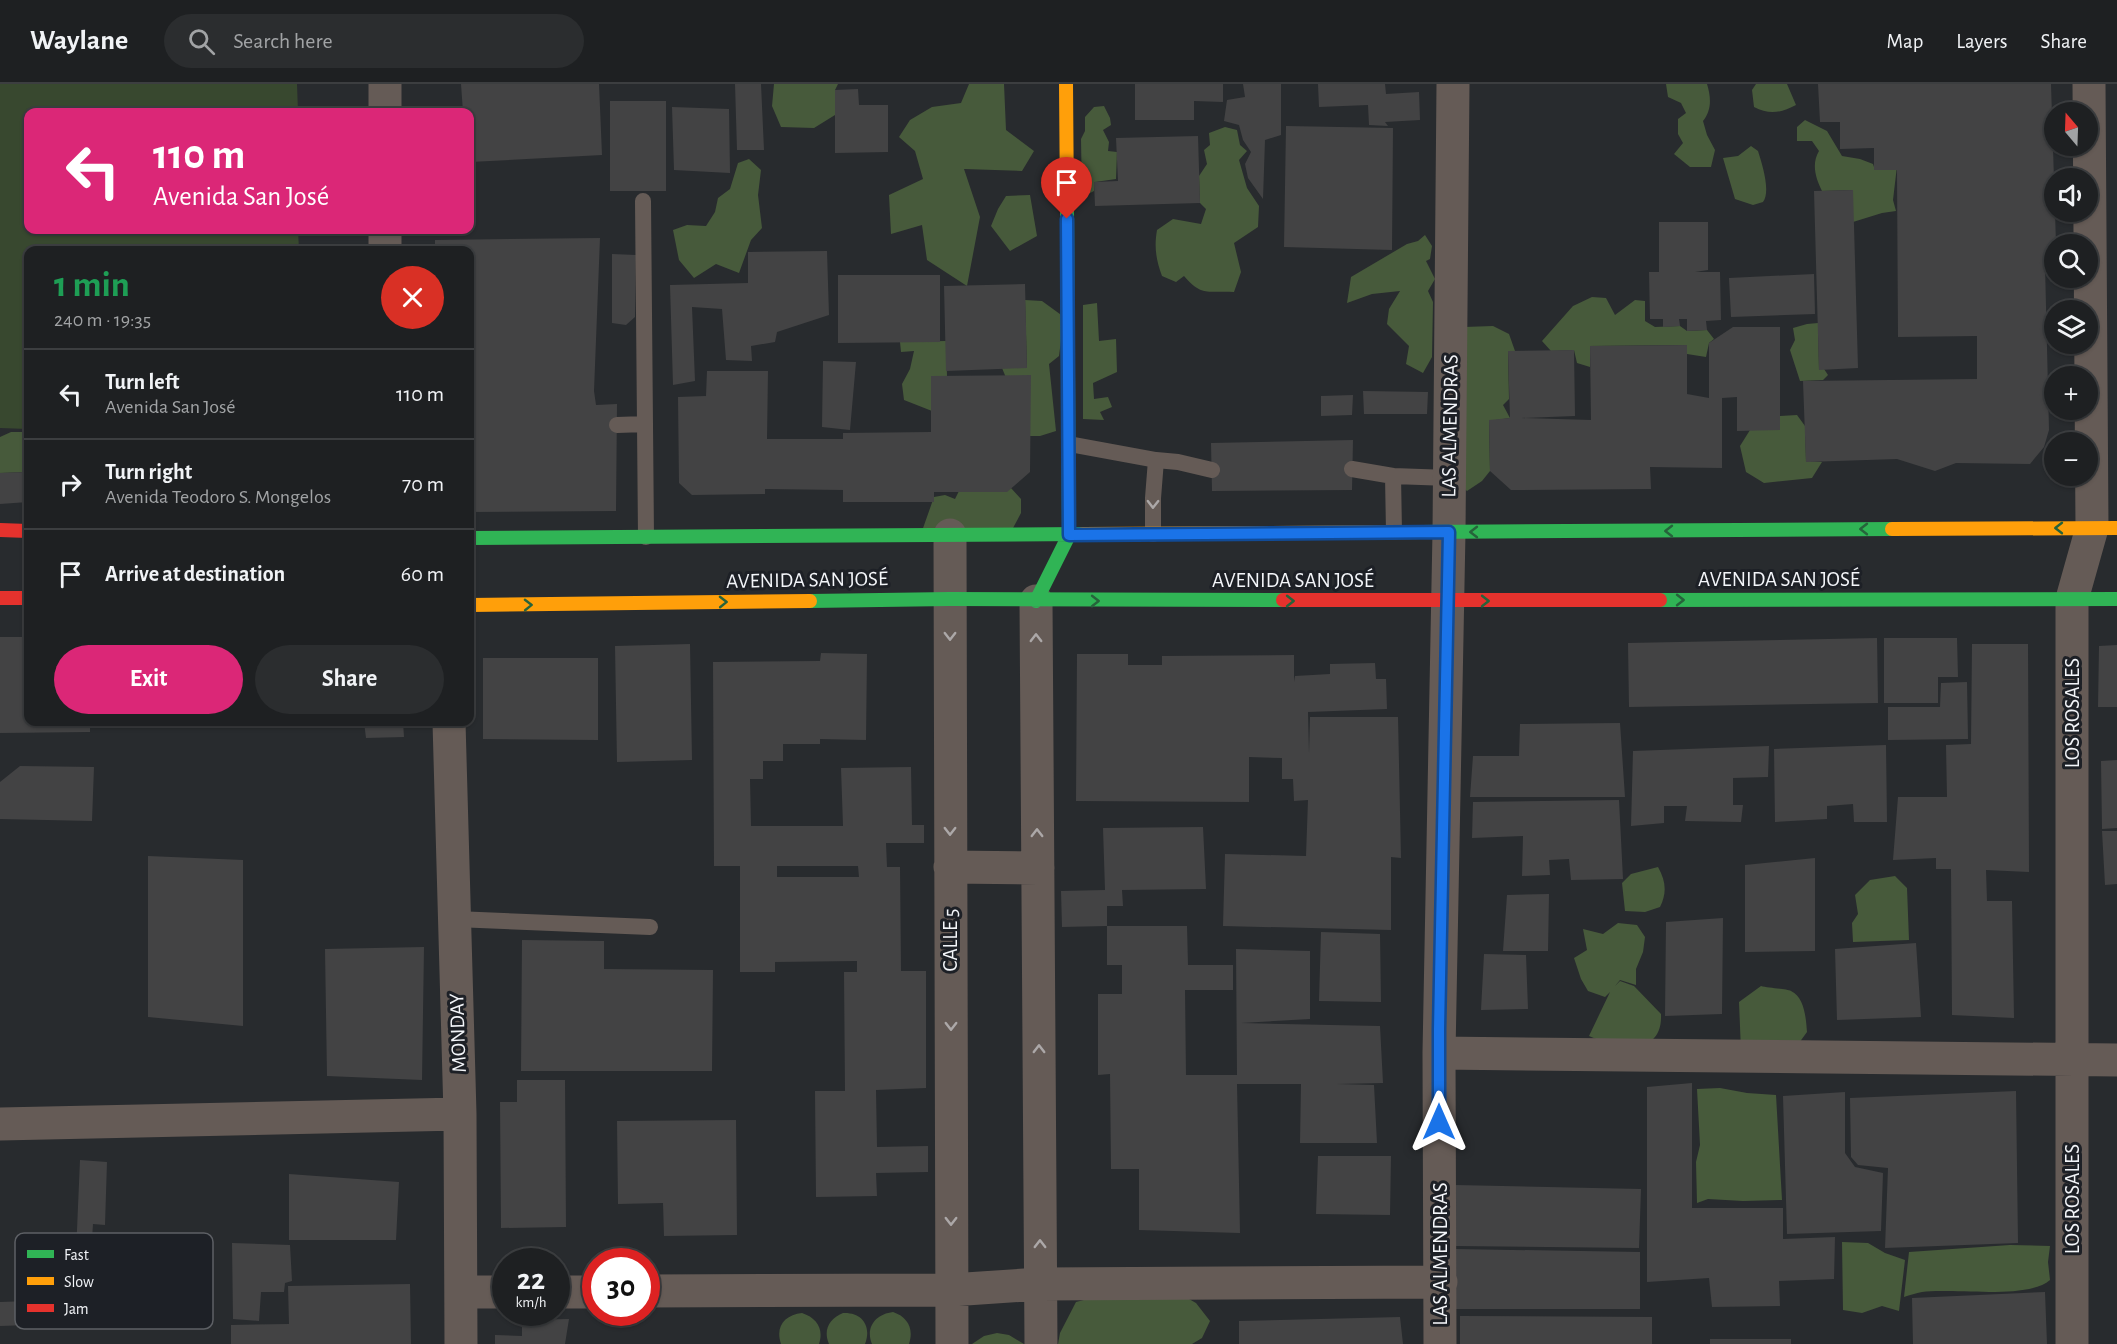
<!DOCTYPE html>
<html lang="en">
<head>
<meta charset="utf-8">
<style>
  body { margin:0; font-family:"Alegreya Sans",sans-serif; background:#2b2d2f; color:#f1f3f6; height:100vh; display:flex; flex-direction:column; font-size:22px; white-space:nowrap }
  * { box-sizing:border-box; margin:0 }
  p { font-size:20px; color:#a1a3a5 }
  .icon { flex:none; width:33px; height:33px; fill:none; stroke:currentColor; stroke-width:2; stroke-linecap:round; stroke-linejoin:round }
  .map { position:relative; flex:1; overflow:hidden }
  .panel { position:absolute; left:24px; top:162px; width:450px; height:480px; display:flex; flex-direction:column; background:#1e2022; border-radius:12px; box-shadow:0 2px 4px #0004,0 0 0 2px #3c3e40 }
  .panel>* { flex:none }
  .guide { position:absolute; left:24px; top:24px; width:450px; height:126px; border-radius:12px; box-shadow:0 2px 4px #0004,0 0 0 2px #3c3e40; background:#db2777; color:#fff; overflow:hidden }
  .needle { width:39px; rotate:341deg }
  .tools { position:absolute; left:2044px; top:18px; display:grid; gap:12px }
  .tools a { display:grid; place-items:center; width:54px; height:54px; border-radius:50%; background:#1e2022; box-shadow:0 2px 4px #0004,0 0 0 2px #3c3e40; font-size:30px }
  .speed { position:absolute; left:492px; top:1164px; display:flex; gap:12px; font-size:30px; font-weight:700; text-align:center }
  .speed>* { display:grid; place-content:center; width:78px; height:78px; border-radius:50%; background:#1e2022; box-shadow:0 2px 4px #0004,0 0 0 2px #3c3e40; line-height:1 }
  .speed small { font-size:15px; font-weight:400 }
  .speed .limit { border:9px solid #d22; background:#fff; color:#111 }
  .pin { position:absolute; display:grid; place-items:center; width:51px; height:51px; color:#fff; margin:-62px -26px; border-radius:50% 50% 50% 0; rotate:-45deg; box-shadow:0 0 6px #0007 }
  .pin .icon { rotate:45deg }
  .me { position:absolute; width:66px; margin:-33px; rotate:0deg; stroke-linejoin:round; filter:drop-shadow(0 0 4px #0008) }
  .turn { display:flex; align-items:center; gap:21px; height:126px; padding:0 30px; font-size:27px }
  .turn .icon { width:78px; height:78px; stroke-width:2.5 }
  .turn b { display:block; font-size:42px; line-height:51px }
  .round { display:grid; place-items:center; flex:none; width:63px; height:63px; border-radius:32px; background:#2b2d2f }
  .summary { display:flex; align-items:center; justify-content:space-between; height:102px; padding:0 30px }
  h1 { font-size:36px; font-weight:700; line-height:45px; color:#1e9e55 }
  .button { display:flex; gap:12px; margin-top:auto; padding:12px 30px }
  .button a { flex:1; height:69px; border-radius:36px; background:#db2777; color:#fff; font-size:24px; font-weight:700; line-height:69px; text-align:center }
  .button a+a { background:#2b2d2f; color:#f1f3f6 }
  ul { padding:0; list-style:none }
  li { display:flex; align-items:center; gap:18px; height:90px; padding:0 30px; border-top:2px solid #3c3e40 }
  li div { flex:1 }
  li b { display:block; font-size:22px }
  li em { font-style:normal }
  header { display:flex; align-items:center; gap:36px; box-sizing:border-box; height:84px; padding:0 30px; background:#1e2022; border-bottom:2px solid #3c3e40 }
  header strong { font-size:28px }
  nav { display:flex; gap:33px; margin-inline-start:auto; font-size:21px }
  .search { width:420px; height:54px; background:#2b2d2f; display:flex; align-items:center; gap:15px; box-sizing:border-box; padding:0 21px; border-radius:33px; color:#a1a3a5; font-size:22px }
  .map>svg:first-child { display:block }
  .green { fill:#38482f }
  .forest { fill:#475a3b }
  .building { fill:#434344; fill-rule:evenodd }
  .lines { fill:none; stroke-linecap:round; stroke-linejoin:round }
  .lane { stroke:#655b56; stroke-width:16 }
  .street { stroke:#655b56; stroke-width:33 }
  .fast { stroke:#30b455; stroke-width:14 }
  .slow { stroke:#ff9f0a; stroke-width:14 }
  .jam { stroke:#e5322d; stroke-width:14 }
  .oneway { stroke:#aca8a8 }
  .oneway2 { stroke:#26633b }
  .route-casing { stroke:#114b97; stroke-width:15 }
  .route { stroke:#1a73e8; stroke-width:10 }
  .labels { text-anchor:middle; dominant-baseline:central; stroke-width:6; stroke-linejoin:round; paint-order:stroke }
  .street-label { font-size:21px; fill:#f3f5f9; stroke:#1d2026 }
  .key { fill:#1d2026; stroke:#5d6065; stroke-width:1.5 }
  .key-label { font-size:16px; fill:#f3f5f9 }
</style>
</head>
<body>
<header>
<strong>Waylane</strong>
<div class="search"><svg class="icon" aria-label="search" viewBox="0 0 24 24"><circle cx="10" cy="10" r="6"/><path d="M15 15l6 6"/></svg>Search here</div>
<nav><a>Map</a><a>Layers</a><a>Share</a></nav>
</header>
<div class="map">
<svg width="2117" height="1260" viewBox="0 0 2117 1260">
  <rect width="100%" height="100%" fill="#282b2e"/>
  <path class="green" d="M0,0h297l1,28h-270v118h270l1,20h-271v179l-28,-1z"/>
  <path class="forest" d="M774,0h64l-3,6v25l-21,13 -33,-1 -9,-21z
    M969,0h35l2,46 28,21 -12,20 -58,-2 16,48 -13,69 -40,-26 -5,-35 -31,9 -2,-39 34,-16 -8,-28 -16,-14 11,-17 22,-13 29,-4z
    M1666,0h41c4,13 5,26 -4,37l4,14 8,15 -4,17h-21l-16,-13 9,-11 -5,-9v-15l8,-6 -5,-10 -13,-6z
    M1756,0h31l9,21c-15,8 -27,10 -42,2l-2,-17z
    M1104,22l6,12 1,7 -8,5 6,12 -1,9 9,1 -1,27 -21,3 -1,9 -12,6 -1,-58 4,-8v-14l9,-10z
    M1805,36l22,11 15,25 18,3 13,5 2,6 22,-4 -4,34 3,11 -14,2 -29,9 -1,-32 -30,1c-6,-12 -11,-27 -3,-40l-7,-10h-15v-14z
    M1225,43l12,3 3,15 7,6 -8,9 8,28 12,18 -1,21 -24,16 7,29 -7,20c-25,-2 -31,6 -50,-16l-8,6 -14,-6c-6,-16 -8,-29 -5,-46l16,-11 28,5 5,-15 -6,-6 -1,-27 8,-12 -3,-14 6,-5 -1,-12z
    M1751,62l7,5c4,13 13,40 5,51l-10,3 -18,-6 -12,-41 15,-2z
    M749,75l12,11 -3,25 4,33 -11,12 -12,33 -23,-9 -22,14 -15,-18 -6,-30 14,-5 19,1 9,-14 3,-14 12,-9 8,-26z
    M1030,111l7,41 -27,15 -19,-25 7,-17 8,-13z
    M1425,151l7,11 -2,13 -4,2 9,18 -7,12 5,11 -1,55 -9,16 -17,-9 3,-18 -22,-22 2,-15 11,-18 -28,3 -25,9 4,-26 56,-33 11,-3z
    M1592,213l14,1 9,17 20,-15 10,1v20l10,6 25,-1 7,5 20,-1 7,9 -5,4 -3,14 -19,-3 -1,-9 -96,1v21l-13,-4 -3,-13 -23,1 -9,-10 31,-35z
    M1025,216l17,1 22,16 -5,39 -10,8 7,67 -16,5h-10l-28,-68h25z
    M1097,219l2,38 17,-2 1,33 -24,11 1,16 14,-2 4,10 -12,5 4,8 -21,-1v-114z
    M1818,239l1,46h5l4,6 -5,5 -23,1 -10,-31 5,-10 -2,-12 14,-4z
    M1493,242l16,8 6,17 -7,1 1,47 -6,6 7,13 -21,3 1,50 -8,10 -15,10 -14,-13 11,-151z
    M946,257l1,35 -16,1 1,34 -28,-11 -2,-16 8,-15 4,-18 -13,1 -1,-10z
    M1797,331l8,11 1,35 16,1 -10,16 -48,5 -18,-11 -6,-26 10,-16h30v-14z
    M11,348h17v40l-28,1v-36z
    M1011,404l10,11v14l-8,15 -91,3 12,-34 11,-2 10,4 4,-8z
    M1658,783c8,14 9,26 2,40l-15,5 -20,-1 -3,-28 9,-9z
    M1895,792l12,12 2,52 -56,2 -1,-19 6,-9 -3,-19 15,-15z
    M1618,839l19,2 8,12 -2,15 -7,17v16l-16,-5 -5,6 5,-5 14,5 27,28c2,44 -45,34 -72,22l21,-44 -5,5 -17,-6 -7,-12 -7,-21 13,-8 -4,-21 20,5z
    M1761,902c7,2 26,3 30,5 14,6 15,29 16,41l-8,11 -58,8 -2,-49z
    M1720,1004l27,5 29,2 6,105 -39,1 -35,-2 -11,4 -1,-41 4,-17 -3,-56z
    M1842,1158l26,1 17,10 20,7 -6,51 -17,-5 -20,7 -19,-3z
    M2010,1161l40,1 -2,16 2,18c-23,20 -96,8 -128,12 -6,1 -12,3 -18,5l5,-45z
    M1175,1207l21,12 14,18 -8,17 -10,6h-134l2,-11 16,-31 31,-8z
    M893,1228c15,5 21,17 16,32h-37c-7,-17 4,-30 21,-32z
    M802,1229c15,5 22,16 17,31h-38c-6,-18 4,-29 21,-31z
    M843,1229c19,-1 29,13 22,31h-36c-6,-14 0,-25 14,-31z
    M997,1249l12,2 15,9h-52l12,-8z"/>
  <path class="building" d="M461,0h138l3,71 -132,7v-50h-7z
    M735,0h26l3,66h-27z
    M1135,0h88v18l-29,-1v19h-59z
    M1243,0h38v51l-16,5 -2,59 -15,-21 -3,-14 6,-12 -8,-12 -4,-15 -15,-4 3,-21 18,-3z
    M1318,0h67l1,10 33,-2 1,28 -35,2 3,4 -19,-1 -1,-20 -49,2z
    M1818,0h233l5,160 -1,21h-10l4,165 -5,17 -14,17 -74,-1 -21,8 -38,-12 -91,3 -3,-81 174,-2v-43l-79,1 -1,-167h-23v-22l-34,1v-27h-20z
    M858,5l1,16h29v47l-53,1v-63z
    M610,17h56v90h-56z
    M672,23l57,2 1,64 -56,-3z
    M1286,42l107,2 -1,122 -108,-3z
    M1198,52l2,67 -105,3 -1,-24 24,-1 -2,-43z
    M1853,106l5,178 -39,2 -5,-179z
    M1659,138h49v48l-13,2h25l1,48 -15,1 1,9 -20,1v-12h-8l1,7 -17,1v-8h-13l-1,-47h10z
    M600,154l-6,153 2,14 21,-1 -1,107 -146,1v-262h-35v-10z
    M827,167l2,64 -52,17 -2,10 -24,4 1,15 -26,-1 -4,-51 -30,-2 3,74 -22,4 -3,-100 78,-2v-31z
    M612,170l24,1 -1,62 -9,8 -14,-2z
    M1814,190l1,40 -84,3 -2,-39z
    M838,191h102v67l-102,1z
    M1025,200l2,84 -81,3 -2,-85z
    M1733,243h47v103l-43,1v-34l-15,1v70l-72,-1 1,22 -140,1 -21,-19 -1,-51 21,-2 -2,-67 66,-1 1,66 -54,2 70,2 -1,-74 97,-1v49l22,4v-55z
    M823,277l33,1 -6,68 -28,-3z
    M707,287h61l-1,68h76v-6l88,-1v-56l100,-1 -1,97 -23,20h-73v10h-91v-12l-78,-1v5l-73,1 -13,-12 -1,-86 28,-1z
    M1363,307l65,1 -1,22h-63z
    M1353,311l-1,20 -31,1v-20z
    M1353,356l-1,50 -140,1 -1,-48z
    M28,388v30l-28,2v-31z
    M0,553h28v85h62v10l-90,1z
    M1877,554l1,65 -249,4 -1,-64z
    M1884,554h73l1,39h-20v26h-54z
    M690,560l2,116 -75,2 -2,-116z
    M1972,560h56l1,228 -43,-2 1,31h25l2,117 -62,-3 -1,-146h-15v-11l-43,2 5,-63h49l-1,-52 25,-1z
    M2117,561v62h-19l1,-61z
    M821,569l46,1 -1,86 -46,-1v5h-37v17h-20v18h-13l1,47h92l-2,-58 70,-1 1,58h12v18h-38l1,24h13l1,104h25v117l-50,2 1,57 51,-1v26l-52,1 1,23 -61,1 -1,-106h30l-1,-119h13v-11l-82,1v10h-35v-106h-26l-1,-204 107,-1zM777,782h81l1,11h-82z
    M1077,570h51v11h34v-9l132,-1v27l1,-6 35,-2v-10l45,-1 1,16h10l1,30 -79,3 1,41 1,-36h88l3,141 -10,-1v73l-168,-4 2,-72 81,2 2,-56 -14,1 -1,-22h-11v-21l-33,-1v45l-173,-1z
    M483,574h115v82l-115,-1z
    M1967,598l1,57 -80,1v-33h52l1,-24z
    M364,638h39l1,15 -38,1z
    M1620,639l5,74h-155l3,-41h46l1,-32z
    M1886,661l1,77h-33l-1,-18 -26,2v13l-52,3 -1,-73z
    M1769,662l-1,31 -35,1v27h10l-2,17 -56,-1 2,-15h-23v17l-33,3 2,-75z
    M2117,676v68l-15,1 -1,-68z
    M20,682l74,1 -2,54 -92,-2v-37z
    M1619,716l4,79 -52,1 -2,-21 -20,1 1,15 -28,1 1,-40 -51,2 1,-36z
    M1203,743l3,62 -84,1 1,16h-16v20l-45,1 -1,-36 44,-1 -2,-62z
    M2102,747h15v53l-12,1z
    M148,772l95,4v166l-95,-9z
    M1815,774v93l-70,1v-87z
    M1549,810l-1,57h-45l4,-56z
    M1723,834l-1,96 -57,2 1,-94z
    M1107,842h80l1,39h45v25h-48l1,85h51l-1,-126 74,2v68l-69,4 139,3 3,57 -46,1 37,1 3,58h-77l1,-59h-64l3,149 -101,-3v-61h-28l-1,-95 -12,1v-81h24v-29h-15z
    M1321,848l59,2 1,68 -62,-1z
    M522,856l82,1v28l109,1 -1,101h-191z
    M1916,859l5,74 -84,3 -2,-71z
    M424,863l-2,133 -95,-4 -2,-127z
    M1484,870l42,1 2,54 -47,1z
    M517,996h48l1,147 -65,1 -1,-126h17z
    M1692,999v125h91v31l52,-2 -1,42 -55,2 1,25 -68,1 -3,-29 -62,4v-195z
    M2016,1007l2,152 -133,5 3,-80 -30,-3 -7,-8 -1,-59z
    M1845,1008v61l10,14 28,6 -2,58 -94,3 -4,-138z
    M736,1036l1,115 -73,1 -1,-33 -45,1 -1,-83z
    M1318,1072h73l-1,59 -74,-1z
    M80,1076l27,2 -2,63 -12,-1 -2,30 -15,-1z
    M289,1090l110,8 -3,58h-107z
    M1455,1101l186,4 -2,59 -184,-2z
    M232,1159l58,2 2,36 -7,2 -1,9h-23l-2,29 -26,-2z
    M1455,1165l185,3v57h-186z
    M410,1200l1,60h-180v-19l58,-1 -1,-38z
    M2045,1208l2,52h-134l-1,-46z
    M30,1217v24l-30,1v-24z
    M1460,1232l192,1v27h-192z
    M1400,1233l3,27h-164v-23z
    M569,1235l-4,25h-70v-9l27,1v-16z
    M1710,1255h81v5h-81z"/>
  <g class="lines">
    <path class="lane" d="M643,117l3,336
      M617,341l28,-1
      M1069,360l87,16
      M1352,385l41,7 1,56
      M1393,392l56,2
      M1153,450v-36l3,-38 22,2 34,8
      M455,835l195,8"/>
    <path class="street" d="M385,28v-28
      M385,166v-20
      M950,451l2,809
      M1036,517l5,743
      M449,638l11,392 1,230
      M950,783l88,1
      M1439,969l678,7
      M0,1040l460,-10
      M646,1207l305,-1 89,-6 401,-2
      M461,1208h45
      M556,1208h40
      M1440,1260l-1,-291 10,-521 4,-448
      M2072,1260v-745l20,-71 -3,-444"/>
    <path class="fast" d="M1421,448l471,-3
      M470,454l613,-4
      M1660,516l457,-1
      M810,517l140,-2 333,1
      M1036,517l33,-66 -2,-327"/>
    <path class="slow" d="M1066,0l1,124
      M1892,445l225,-1
      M1083,450l338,-2
      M470,521l340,-4"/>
    <path class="jam" d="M0,446l28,1
      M0,514h28
      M1283,516h377"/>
  </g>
  <defs><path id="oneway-chevron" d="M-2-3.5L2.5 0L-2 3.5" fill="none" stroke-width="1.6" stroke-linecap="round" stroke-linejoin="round" transform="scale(1.5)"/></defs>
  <g class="oneway">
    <use href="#oneway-chevron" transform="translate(1153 420) rotate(91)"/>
    <use href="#oneway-chevron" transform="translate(950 552) rotate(90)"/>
    <use href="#oneway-chevron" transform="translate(1036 554) rotate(-90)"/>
    <use href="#oneway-chevron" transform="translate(950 747) rotate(90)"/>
    <use href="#oneway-chevron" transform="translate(1037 749) rotate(-90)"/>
    <use href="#oneway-chevron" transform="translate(951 942) rotate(90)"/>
    <use href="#oneway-chevron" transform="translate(1039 965) rotate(-90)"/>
    <use href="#oneway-chevron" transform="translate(951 1137) rotate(90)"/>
    <use href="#oneway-chevron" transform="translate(1040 1160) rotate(-90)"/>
  </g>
  <g class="oneway2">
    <use href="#oneway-chevron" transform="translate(2059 444) rotate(180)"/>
    <use href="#oneway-chevron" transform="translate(1864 445) rotate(180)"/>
    <use href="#oneway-chevron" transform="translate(1669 447) rotate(180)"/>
    <use href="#oneway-chevron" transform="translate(1474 448) rotate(180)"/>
    <use href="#oneway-chevron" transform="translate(1680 516)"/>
    <use href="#oneway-chevron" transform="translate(1095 517)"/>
    <use href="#oneway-chevron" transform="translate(1290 517)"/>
    <use href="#oneway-chevron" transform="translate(1485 517)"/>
    <use href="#oneway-chevron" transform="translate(723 518) rotate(-1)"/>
    <use href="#oneway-chevron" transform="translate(528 521) rotate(-1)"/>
  </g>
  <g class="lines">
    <defs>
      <path id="route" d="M1067,135l2,316 380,-3 -10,497v93"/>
    </defs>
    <use href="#route" class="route-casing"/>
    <use href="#route" class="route"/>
  </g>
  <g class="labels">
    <g class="street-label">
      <text transform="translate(1450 342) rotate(-89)">LAS ALMENDRAS</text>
      <text x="1779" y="495">AVENIDA SAN JOSÉ</text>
      <text transform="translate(807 496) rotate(-1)">AVENIDA SAN JOSÉ</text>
      <text x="1293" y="496">AVENIDA SAN JOSÉ</text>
      <text transform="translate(2072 629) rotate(-90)">LOS ROSALES</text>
      <text transform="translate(950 856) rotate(-90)">CALLE 5</text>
      <text transform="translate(458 949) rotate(-92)">MONDAY</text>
      <text transform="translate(2072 1115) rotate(-90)">LOS ROSALES</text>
      <text transform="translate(1440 1170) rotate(-90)">LAS ALMENDRAS</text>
    </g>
  </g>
  <rect x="15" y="1149" width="198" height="96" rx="9" class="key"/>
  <rect x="27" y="1166" width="27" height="8" fill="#30b455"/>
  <rect x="27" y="1193" width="27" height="8" fill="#ff9f0a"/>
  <rect x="27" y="1220" width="27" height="8" fill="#e5322d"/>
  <g class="key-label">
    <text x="64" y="1176">Fast</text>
    <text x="64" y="1203">Slow</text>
    <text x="64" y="1230">Jam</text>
  </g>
</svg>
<div class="tools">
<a><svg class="needle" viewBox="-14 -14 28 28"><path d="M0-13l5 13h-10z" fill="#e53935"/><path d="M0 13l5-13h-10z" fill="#a1a3a5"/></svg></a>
<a><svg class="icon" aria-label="sound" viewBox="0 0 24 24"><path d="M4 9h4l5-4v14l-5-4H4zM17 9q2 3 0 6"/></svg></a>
<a><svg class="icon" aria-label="search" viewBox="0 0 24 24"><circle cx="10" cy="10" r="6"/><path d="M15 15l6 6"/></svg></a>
<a><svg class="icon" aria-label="layers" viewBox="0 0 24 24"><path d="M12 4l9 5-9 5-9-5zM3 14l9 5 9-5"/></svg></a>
<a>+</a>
<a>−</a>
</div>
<div class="speed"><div>22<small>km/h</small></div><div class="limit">30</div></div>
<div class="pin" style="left:1067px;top:135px;background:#d93025"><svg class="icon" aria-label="arrive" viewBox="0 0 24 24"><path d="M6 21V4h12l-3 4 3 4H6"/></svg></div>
<svg class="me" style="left:1439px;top:1038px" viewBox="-20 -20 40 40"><path d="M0-17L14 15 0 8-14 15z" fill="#1a73e8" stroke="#fff" stroke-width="4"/></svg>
<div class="guide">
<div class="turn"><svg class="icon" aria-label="left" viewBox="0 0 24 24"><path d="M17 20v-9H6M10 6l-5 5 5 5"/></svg><div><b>110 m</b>Avenida San José</div></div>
</div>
<section class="panel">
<div class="summary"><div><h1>1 min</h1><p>240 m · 19:35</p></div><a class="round" style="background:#d93025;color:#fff"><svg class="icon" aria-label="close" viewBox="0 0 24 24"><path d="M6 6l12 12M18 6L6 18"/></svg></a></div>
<ul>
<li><svg class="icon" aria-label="left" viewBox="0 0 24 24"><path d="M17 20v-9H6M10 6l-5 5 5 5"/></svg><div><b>Turn left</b><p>Avenida San José</p></div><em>110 m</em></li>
<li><svg class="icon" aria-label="right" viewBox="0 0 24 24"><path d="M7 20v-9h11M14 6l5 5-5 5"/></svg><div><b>Turn right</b><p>Avenida Teodoro S. Mongelos</p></div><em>70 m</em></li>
<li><svg class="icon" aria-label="arrive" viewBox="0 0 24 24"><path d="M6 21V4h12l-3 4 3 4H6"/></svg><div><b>Arrive at destination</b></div><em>60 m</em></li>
</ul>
<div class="button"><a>Exit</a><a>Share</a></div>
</section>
</div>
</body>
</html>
